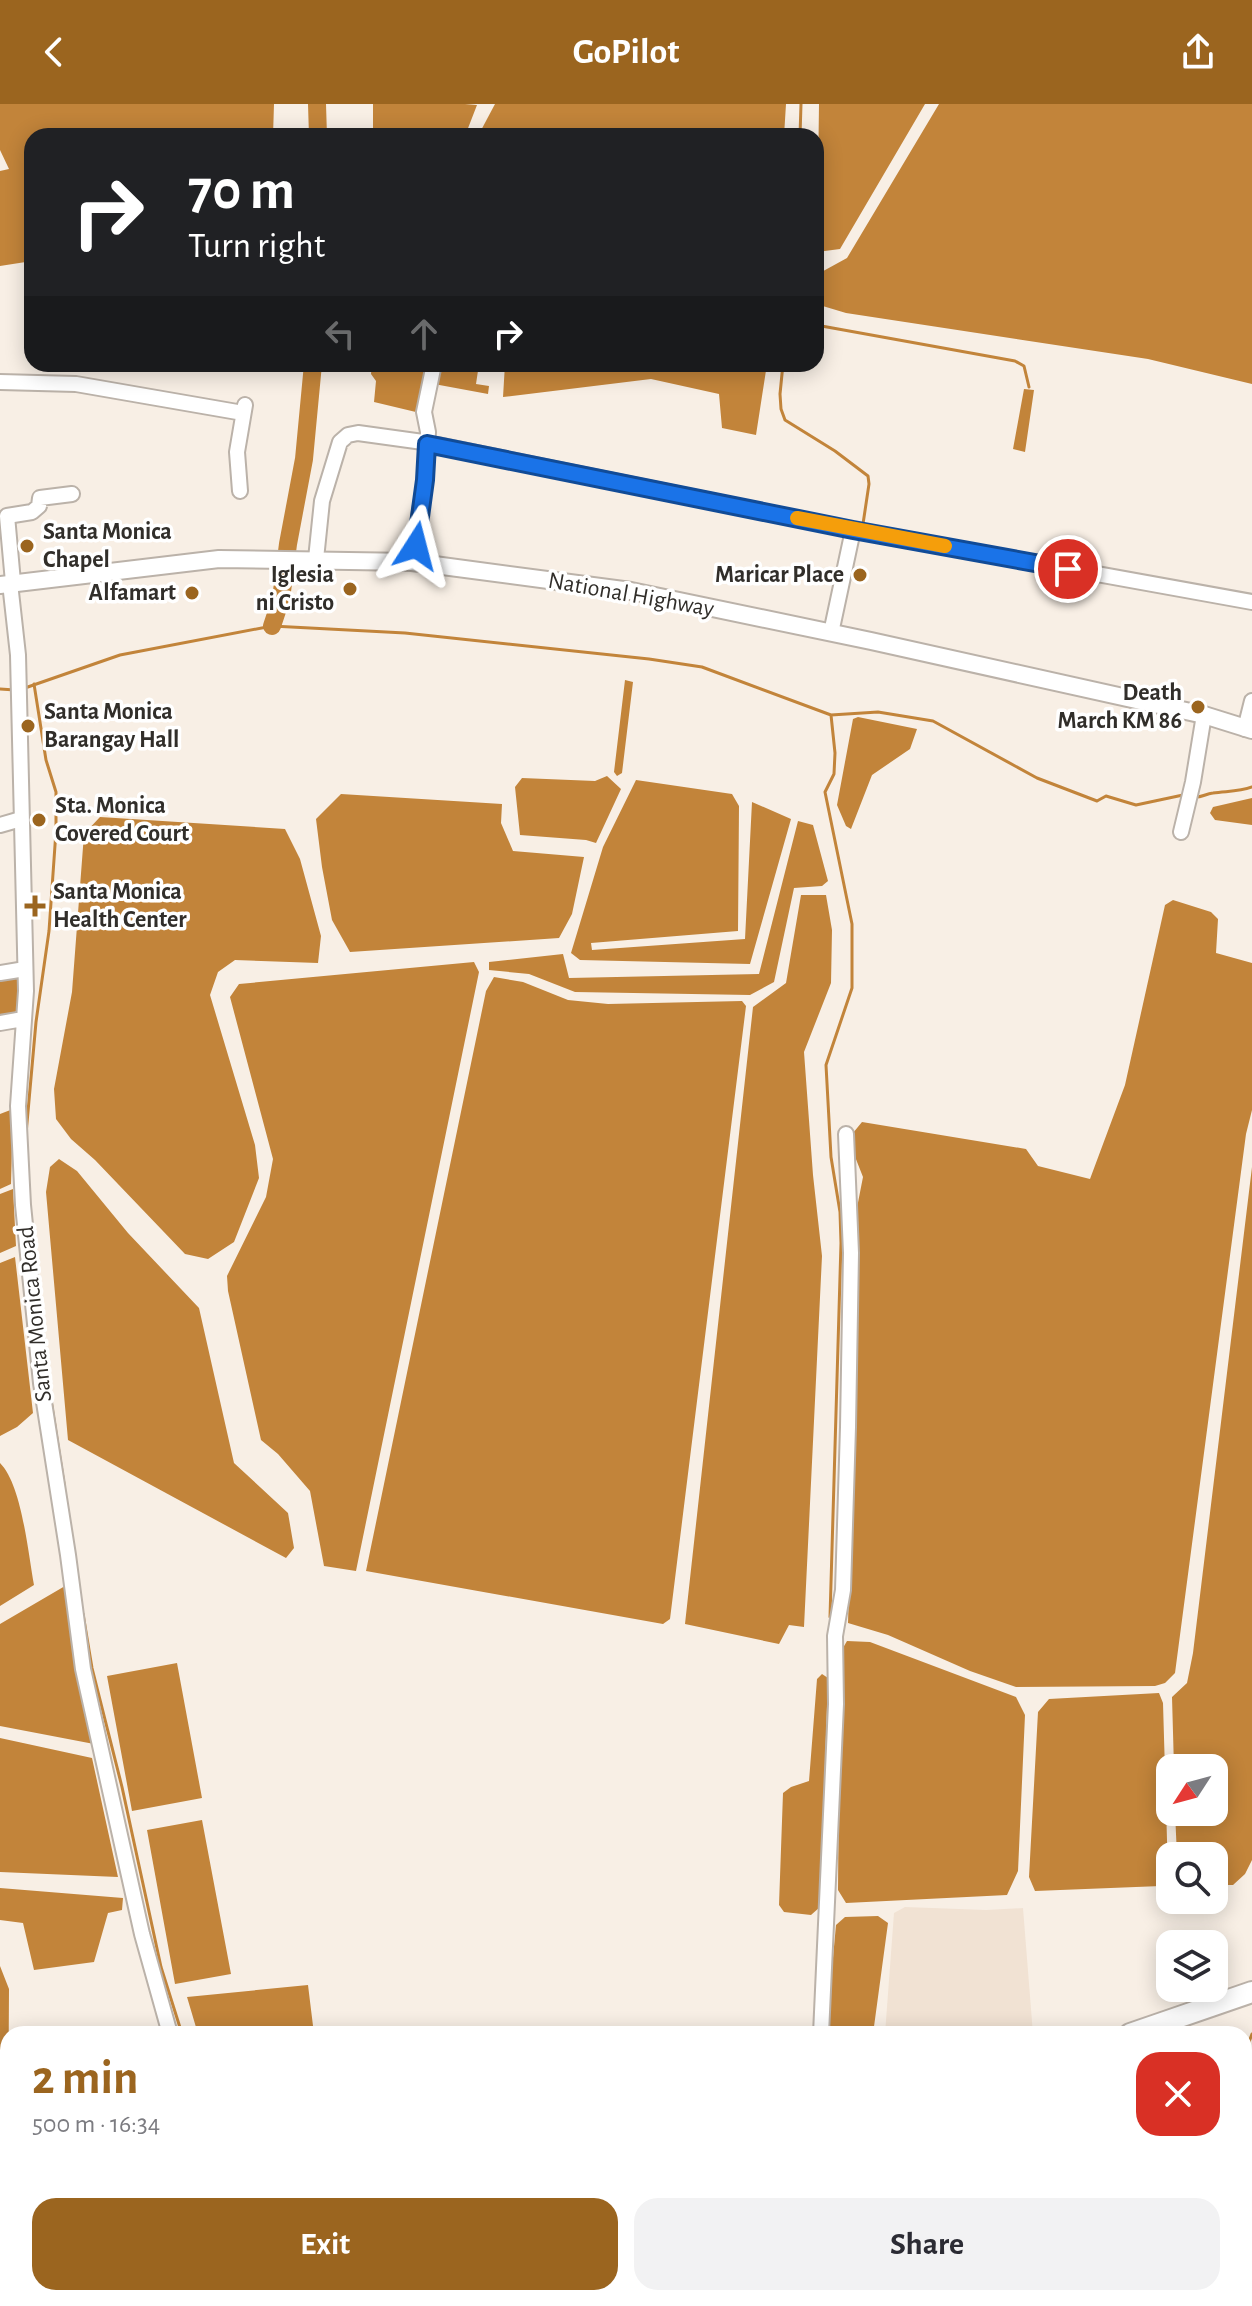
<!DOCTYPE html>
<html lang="en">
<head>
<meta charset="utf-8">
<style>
  body { margin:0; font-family:"Alegreya Sans",sans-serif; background:#f2f2f3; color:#2b2b33; height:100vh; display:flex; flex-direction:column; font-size:30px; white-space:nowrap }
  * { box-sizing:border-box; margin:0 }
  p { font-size:26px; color:#7c7c81 }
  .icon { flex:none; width:44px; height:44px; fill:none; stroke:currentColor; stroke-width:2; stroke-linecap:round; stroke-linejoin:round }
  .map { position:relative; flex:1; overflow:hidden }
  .drawer { position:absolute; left:0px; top:1922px; width:1252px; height:280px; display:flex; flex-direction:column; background:#fff; border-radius:24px 24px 0 0; box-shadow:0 4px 20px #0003 }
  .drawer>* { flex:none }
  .guide { position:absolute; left:24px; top:24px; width:800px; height:244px; border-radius:24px; box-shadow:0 4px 20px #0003; background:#202124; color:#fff; overflow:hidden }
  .needle { width:52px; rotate:234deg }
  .tools { position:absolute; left:1156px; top:1650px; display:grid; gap:16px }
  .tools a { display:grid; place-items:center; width:72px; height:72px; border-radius:16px; background:#fff; box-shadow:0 4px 20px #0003; font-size:40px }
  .pin { position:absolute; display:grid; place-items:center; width:68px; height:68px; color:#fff; margin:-34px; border:4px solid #fff; border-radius:50%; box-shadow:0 2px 8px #0007 }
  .me { position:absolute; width:88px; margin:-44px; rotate:9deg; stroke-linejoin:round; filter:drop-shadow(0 0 6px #0008) }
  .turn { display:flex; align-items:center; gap:28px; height:168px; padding:0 32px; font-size:36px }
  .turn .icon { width:104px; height:104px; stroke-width:2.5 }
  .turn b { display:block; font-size:56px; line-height:68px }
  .lanes { display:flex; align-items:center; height:76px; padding:0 32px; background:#0003; justify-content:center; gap:40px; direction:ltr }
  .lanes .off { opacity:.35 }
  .round { display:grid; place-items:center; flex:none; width:84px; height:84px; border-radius:24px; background:#f2f2f3 }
  .overview { display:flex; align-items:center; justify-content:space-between; height:136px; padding:0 32px }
  h1 { font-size:48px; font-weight:700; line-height:60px; color:#9b651f }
  .cta { display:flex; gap:16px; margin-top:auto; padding:16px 32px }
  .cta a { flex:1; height:92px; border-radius:24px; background:#9b651f; color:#fff; font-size:32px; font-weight:700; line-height:92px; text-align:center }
  .cta a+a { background:#f2f2f3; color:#2b2b33 }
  header { display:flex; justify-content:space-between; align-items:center; height:104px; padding:0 32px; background:#9b651f; color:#fff; font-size:36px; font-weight:700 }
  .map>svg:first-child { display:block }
  .built { fill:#f1e2d3 }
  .water { fill:#c2843a }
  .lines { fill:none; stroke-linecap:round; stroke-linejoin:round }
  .stream { stroke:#c2843a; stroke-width:3 }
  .river { stroke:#c2843a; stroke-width:18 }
  .minor-casing { stroke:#bbb2a9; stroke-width:18 }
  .major-casing { stroke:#bbb2a9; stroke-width:20 }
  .highway-casing { stroke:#bbb2a9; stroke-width:24 }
  .minor { stroke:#fff; stroke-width:14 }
  .major { stroke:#fff; stroke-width:16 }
  .highway { stroke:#fff; stroke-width:20 }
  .route-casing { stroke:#114b97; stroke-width:20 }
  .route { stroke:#1a73e8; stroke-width:14 }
  .slow { stroke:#f59e0b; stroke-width:14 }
  .poi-dot { fill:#9b651f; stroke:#fff; stroke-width:3 }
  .labels { text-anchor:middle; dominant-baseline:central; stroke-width:7; stroke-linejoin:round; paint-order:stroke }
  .poi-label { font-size:24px; font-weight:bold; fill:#312e2a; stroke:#fff; text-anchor:start }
  .street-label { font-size:24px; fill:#312e2a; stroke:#fff }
</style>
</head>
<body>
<header><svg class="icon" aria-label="back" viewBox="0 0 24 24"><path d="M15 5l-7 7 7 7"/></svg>GoPilot<svg class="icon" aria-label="share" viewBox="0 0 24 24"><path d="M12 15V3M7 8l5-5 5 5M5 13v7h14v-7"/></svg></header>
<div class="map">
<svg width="1252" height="2202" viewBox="0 0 1252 2202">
  <rect width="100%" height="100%" fill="#f8efe5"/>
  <path class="built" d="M905,1803l81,3 37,-2 10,126h-148l9,-121z
    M1252,1943v233l-8,-1v-213z
    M684,2194h114l-1,8h-114z"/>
  <path class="water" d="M0,0h274l-1,32h-241v125l-32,5v-95l9,-2 -9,-19z
    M373,0h92l12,1 -12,31h-92z
    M495,0h291l-2,32h-306z
    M819,0h106l-85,145 -23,3z
    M939,0h313v280l-104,-25 -302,-46 -30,-9v-29l31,-17z
    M372,260h58l-10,49 -46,-11 2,-21 -5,-7z
    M435,260h44l-3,20 13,2 -1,8 -54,-10z
    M505,260h262l-11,71 -34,-7 -3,-34 -68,-15 -148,18z
    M1024,285l10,1 -9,62 -12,-3z
    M625,576l8,2 -11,91 -5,3 -3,-4z
    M858,613l59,12 -7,20 -38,26 -21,54 -5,-3 -9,-21 16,-86z
    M607,672l14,13 -25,54 -10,-3 -66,-5 -5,-48 7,-9 73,3z
    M636,676l96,14 7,12 -1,125 -147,12 1,7 153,-11 7,-137 39,17 -41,145 -170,-4 -9,-7 32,-106z
    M341,690l161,10 -1,19 12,28 71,6 -12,57 -13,24 -209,14 -18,-32 -10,-53 -6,-48z
    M1252,694v27l-37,-5 -5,-7 3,-6z
    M100,713l185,12 15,30 21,77 -3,27 -83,-3 -17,12 -8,23 45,150 4,33 -25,64 -26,17 -23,-5 -90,-94 -24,-21 -15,-20 -2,-30 18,-97 12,-158z
    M798,717l15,4 15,56 -6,5 -28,2 -20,94 -24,13 -175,-3 -46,-18 -40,-4v-8l74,-8 6,24 190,-4z
    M801,791h25l6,35 -1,53 -27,69 9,123 9,81 -18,371 -15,-2 -10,19 -94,-20 68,-617 33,-24z
    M1173,796l38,12 7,7 -2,34 36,10v147l-6,24 -71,539 -10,10 -10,3 -139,1 -46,-16 -82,-36 -40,-12 11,-371 -6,-24 10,-51 -15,-38 14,-17 164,27 12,17 52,13 35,-94 40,-180z
    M474,858l5,10 -123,599 -32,-5 -14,-75 -32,-37 -17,-14 -33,-149 -1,-15 39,-79 7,-38 -43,-162 9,-13z
    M19,873l1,15 -2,18 -8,5 -10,2v-38z
    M494,873l29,5 45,18 40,4 134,-3 4,5 -76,613 -7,5 -297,-53 120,-580z
    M13,1005l-2,75 -11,5v-75z
    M59,1055l18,12 51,62 71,75 35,155 54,50 6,35 -8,10 -218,-118 -22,-248 4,-25z
    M1252,1063v693l-7,14 -12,11h-19v-29h-37l-2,-44h39v-44h-40l-2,-71 15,-14 6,-30z
    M13,1085l3,57 -16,7v-59z
    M15,1153l18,156 -16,14 -17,9v-173z
    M0,1359c22,22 28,90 34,122l-34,21z
    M65,1482l29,158 -94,-18v-102z
    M847,1537l23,1 146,55 9,18 -7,156 -11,24 -161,8 -8,-13 2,-237z
    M177,1559l25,135 -70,13 -25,-135z
    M822,1570l6,4 -8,229 -9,8 -27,-3 -5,-7 4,-112 8,-6 18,-6 8,-102z
    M1159,1589l4,10 5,171 -7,12 -126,5 -6,-14 9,-165 11,-13z
    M0,1634l92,20 26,119 -118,-5z
    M202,1716l29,154 -56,10 -28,-154z
    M0,1784l123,10 -1,12 -14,3 -14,49 -60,8 -11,-47 -23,-3z
    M878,1812l10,7 -15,111h-47l10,-109 9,-8z
    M0,1862l9,23 -1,160 -8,-1z
    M308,1881l6,49h-116l-11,-37z"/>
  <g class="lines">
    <path class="stream" d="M800,32l1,-32
      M816,221l199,36 9,5 5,21
      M783,260l-3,30 1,15 4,11 50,31 33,25 1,8 -6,40
      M0,585l15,1
      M22,585l98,-34 152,-29 133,7 244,26 53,8 129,48 47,-3 55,9 104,57 60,23 9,-5 30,9 47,-10
      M1194,693c7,1 11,-3 19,-4 13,-2 26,-1 39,-6
      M26,1030l10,-112 13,-91 7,-100v-39l-10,-32 -12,-76
      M32,1125l16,152 16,103
      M83,1510l9,54 30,119 39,180 21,67
      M830,1513l11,-374 -1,-31 -9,-55 -5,-92 26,-77v-64l-27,-132 9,-18 1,-21 -4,-38
      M1244,1951l8,-21
      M258,2194l2,8
      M1132,2202l6,-8"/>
    <path class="river" d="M317,0l1,32
      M272,522l9,-27 7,-55 16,-85 9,-95"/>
    <defs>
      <path id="minor" d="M0,278l76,2 167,29
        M240,387l-3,-39 8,-47
        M316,455l6,-58 18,-59 8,-7 10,-2 65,9 430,88 399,72
        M412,458l13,-82 3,-48 -4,-20 10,-48
        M13,478l-6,-66 25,-4 7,-6 1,-8 32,-4
        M10,479l8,72 8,336 -8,115 5,99 18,178 27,172 15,114 59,265 28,100
        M831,529l22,-103
        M1245,625l7,-28
        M0,721l21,-6
        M1181,728l12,-50 11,-67
        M0,869l25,-4
        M0,919l23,-4
        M821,1930l15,-330 -1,-68 8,-46 5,-163 3,-174 -5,-119
        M248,2194l2,8"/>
      <path id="major" d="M0,481l219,-26 193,3 219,29 240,50 333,74 48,15"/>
      <path id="highway" d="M1130,1930l122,-42
        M0,2193l8,-1"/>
    </defs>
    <use href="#minor" class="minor-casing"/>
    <use href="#major" class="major-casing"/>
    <use href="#highway" class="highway-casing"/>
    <use href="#minor" class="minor"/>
    <use href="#major" class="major"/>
    <use href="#highway" class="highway"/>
  </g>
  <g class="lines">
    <defs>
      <path id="route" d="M416,442l9,-66 2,-36 426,86 215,39"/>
    </defs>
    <use href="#route" class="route-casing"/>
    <use href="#route" class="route"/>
    <path class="slow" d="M797,414l148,28"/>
  </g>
  <g class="poi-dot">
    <circle cx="27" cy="442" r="8"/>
    <circle cx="860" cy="471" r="8"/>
    <circle cx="350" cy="485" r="8"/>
    <circle cx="192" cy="489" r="8"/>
    <circle cx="1198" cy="603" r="8"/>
    <circle cx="28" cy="622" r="8"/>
    <circle cx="39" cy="716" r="8"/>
    <path d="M31 790h8v8h8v8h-8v8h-8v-8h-8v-8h8z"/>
  </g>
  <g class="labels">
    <g class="poi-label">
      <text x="43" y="428">Santa Monica<tspan x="43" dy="28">Chapel</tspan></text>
      <text x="334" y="471" text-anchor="end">Iglesia<tspan x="334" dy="28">ni Cristo</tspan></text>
      <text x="844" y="471" text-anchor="end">Maricar Place</text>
      <text x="176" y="489" text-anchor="end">Alfamart</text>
      <text x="1182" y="589" text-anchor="end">Death<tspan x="1182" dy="28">March KM 86</tspan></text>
      <text x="44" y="608">Santa Monica<tspan x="44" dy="28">Barangay Hall</tspan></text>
      <text x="55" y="702">Sta. Monica<tspan x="55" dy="28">Covered Court</tspan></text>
      <text x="53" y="788">Santa Monica<tspan x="53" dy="28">Health Center</tspan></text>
    </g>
    <g class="street-label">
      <text transform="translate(631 491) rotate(10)">National Highway</text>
      <text transform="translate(35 1210) rotate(-96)">Santa Monica Road</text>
    </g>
  </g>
</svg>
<div class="tools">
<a><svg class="needle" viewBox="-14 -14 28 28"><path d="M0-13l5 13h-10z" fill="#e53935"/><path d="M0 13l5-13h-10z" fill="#7c7c81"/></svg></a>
<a><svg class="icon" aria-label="search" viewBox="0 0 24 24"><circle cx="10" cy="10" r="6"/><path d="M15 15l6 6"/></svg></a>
<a><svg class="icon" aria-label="layers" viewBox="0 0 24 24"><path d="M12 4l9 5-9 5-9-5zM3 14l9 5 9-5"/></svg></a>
</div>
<div class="pin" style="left:1068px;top:465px;background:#d93025"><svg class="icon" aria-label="arrive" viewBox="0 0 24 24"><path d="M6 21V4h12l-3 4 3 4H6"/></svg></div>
<svg class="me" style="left:416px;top:442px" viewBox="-20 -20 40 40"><path d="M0-17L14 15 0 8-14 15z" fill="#1a73e8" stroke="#fff" stroke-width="4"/></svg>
<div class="guide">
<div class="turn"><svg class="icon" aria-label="right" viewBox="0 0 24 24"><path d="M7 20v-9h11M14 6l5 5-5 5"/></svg><div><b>70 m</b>Turn right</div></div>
<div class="lanes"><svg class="icon off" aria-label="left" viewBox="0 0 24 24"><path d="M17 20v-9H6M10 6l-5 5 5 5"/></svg><svg class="icon off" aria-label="ahead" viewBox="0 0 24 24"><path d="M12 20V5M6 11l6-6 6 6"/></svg><svg class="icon" aria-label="right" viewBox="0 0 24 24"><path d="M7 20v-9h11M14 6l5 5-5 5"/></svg></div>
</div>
<section class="drawer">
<div class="overview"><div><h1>2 min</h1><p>500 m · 16:34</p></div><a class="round" style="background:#d93025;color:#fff"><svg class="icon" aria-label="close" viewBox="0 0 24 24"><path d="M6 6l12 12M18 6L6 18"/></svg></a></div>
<div class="cta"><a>Exit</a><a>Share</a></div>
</section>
</div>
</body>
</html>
